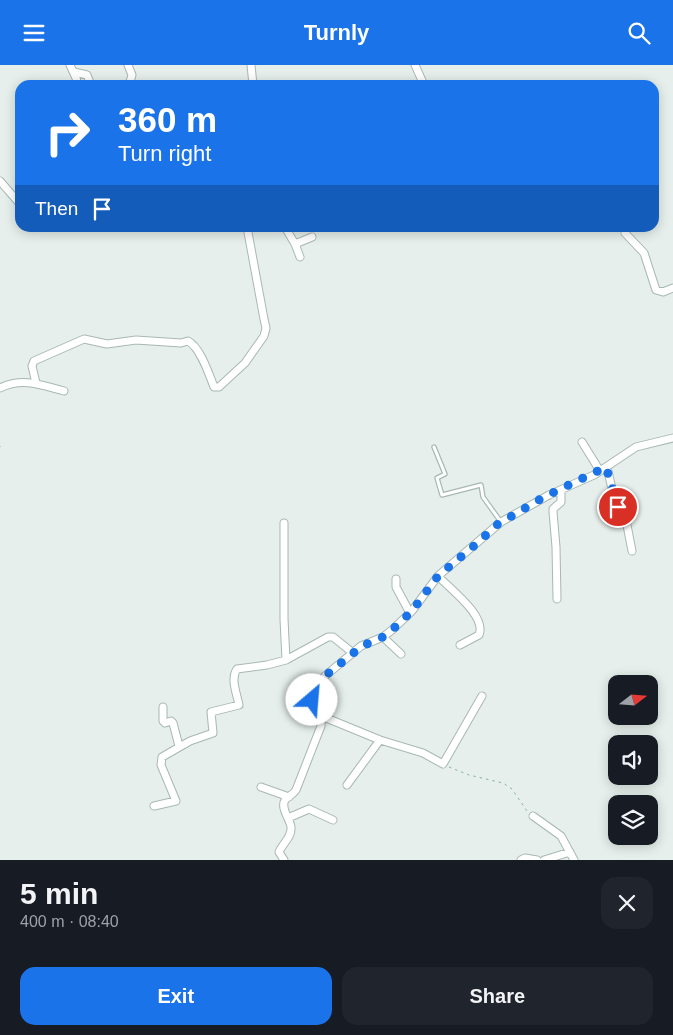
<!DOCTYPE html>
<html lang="en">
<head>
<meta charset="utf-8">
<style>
  body { margin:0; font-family:Arial,sans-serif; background:#20242c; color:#f1f3f6; height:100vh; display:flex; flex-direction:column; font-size:19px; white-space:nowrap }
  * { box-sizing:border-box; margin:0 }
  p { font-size:16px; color:#9ea1a6 }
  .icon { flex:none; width:28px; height:28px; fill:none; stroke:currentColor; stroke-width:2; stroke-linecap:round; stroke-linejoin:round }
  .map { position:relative; height:795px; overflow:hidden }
  .drawer { display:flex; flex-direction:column; background:#171b24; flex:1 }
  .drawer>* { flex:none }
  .hud { position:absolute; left:15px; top:15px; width:644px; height:152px; border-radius:15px; box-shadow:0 2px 12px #0003; background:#1a73e8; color:#fff; overflow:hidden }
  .needle { width:32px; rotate:73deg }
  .tools { position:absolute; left:608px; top:610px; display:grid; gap:10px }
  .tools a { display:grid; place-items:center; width:50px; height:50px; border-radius:10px; background:#171b24; box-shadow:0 2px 12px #0003; font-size:25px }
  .pin { position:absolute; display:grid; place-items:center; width:42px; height:42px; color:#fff; margin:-21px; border:2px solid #fff; border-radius:50%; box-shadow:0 1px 5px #0007 }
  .me { position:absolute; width:55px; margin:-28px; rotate:27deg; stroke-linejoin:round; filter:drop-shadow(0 0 4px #0008) }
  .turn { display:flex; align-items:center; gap:18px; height:105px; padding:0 20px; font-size:22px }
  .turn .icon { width:65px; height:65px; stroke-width:2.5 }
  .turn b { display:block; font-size:35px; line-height:42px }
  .then { display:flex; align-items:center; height:48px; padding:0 20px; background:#0003; gap:10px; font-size:19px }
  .round { display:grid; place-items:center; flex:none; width:52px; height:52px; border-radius:15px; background:#20242c }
  .summary { display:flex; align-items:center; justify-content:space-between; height:85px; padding:0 20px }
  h1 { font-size:30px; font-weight:800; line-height:38px }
  .primary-button { display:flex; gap:10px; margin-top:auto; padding:10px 20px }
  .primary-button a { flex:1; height:58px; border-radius:15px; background:#1a73e8; color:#fff; font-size:20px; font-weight:800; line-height:58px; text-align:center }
  .primary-button a+a { background:#20242c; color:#f1f3f6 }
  header { display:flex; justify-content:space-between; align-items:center; height:65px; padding:0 20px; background:#1a73e8; color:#fff; font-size:22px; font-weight:800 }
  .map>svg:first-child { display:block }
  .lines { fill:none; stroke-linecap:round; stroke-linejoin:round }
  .lane-casing { stroke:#a8b8b2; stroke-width:5.5 }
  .street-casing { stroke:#a8b8b2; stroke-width:9 }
  .path { stroke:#86b3a5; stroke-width:1; stroke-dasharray:2.5 4; stroke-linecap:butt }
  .lane { stroke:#fff; stroke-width:3 }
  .street { stroke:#fff; stroke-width:7 }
  .route { stroke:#1a73e8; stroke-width:9; stroke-dasharray:0 16.2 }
</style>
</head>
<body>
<header><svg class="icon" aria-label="menu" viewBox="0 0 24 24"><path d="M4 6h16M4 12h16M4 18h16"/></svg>Turnly<svg class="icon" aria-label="search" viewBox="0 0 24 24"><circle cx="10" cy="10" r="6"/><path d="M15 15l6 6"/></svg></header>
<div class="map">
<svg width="673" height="795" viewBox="0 0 673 795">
  <rect width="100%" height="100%" fill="#e6efeb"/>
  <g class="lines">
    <defs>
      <path id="lane" d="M434,382l11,27 -8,4 5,17 39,-10 2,12 18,25"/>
      <path id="street" d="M70,0l6,13 2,7
        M128,0l4,10 -3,10
        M251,0l2,20
        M415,0l9,20
        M74,7l13,3 4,10
        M0,116l20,23
        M253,162h1
        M285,162l10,17 17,-7
        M625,168l19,20 12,37 7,2 10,-4
        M295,179l5,13
        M36,318l-4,-17 2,-5 50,-22 23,5 29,-4 45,3 7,-2c12,6 21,33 26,46h5l26,-24 19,-27 2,-8 -2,-9 -17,-92
        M0,323c23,-11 41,-3 64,3
        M582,377l18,29
        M607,402l8,35 11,18 6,31
        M284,458v96l2,41
        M438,511c12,13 49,40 41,59l-19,10
        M396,514v8l14,26
        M557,534l-1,-52 -3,-35v-3l8,-7v-12
        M383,572l18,17
        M163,642v14l2,2 6,-2 2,2 6,23
        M319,650l61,25 43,13 20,11 39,-68
        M347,720l33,-45
        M261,722l28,10
        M154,741l22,-5 -15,-36 1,-8 28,-16 23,-8 -2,-21 28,-7c-2,-11 -9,-26 -2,-36l30,-4 19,-5 42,-23h5l20,16
        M533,751l28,20 13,24
        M288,753l21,-9 24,11
        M284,795l-5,-8c4,-9 13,-15 12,-25 -1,-8 -11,-19 -6,-27 3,-4 8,-5 11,-10l25,-64v-5l-9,-21 5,-13 8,-11 36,-30 22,-9 9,-7 20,-19 26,-35 63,-54 48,-27 45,-20 42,-28 37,-9
        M521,795l4,-2 12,2
        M544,795l26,-8"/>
    </defs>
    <use href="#lane" class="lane-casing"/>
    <use href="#street" class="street-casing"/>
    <path class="path" d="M0,381v1
      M449,702l20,8 34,8 9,6 15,22"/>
    <use href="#lane" class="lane"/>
    <use href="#street" class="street"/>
  </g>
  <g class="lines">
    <path class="route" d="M312,635l5,-13 8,-11 37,-30 21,-9 9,-7 20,-19 26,-35 43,-36 14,-14 49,-29 62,-30 12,40"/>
  </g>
</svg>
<div class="tools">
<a><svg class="needle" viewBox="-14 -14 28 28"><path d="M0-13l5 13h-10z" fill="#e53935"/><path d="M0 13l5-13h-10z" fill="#9ea1a6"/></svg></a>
<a><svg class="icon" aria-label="sound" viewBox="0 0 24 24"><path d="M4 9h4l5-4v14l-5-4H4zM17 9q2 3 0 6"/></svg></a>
<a><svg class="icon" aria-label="layers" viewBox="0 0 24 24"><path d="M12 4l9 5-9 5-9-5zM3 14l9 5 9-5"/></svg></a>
</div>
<div class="pin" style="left:618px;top:442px;background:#d93025"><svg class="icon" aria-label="arrive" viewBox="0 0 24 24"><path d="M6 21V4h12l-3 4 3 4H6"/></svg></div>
<svg class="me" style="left:312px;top:635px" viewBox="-20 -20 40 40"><circle r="19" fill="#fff"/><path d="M0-13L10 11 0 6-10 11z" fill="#1a73e8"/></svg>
<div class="hud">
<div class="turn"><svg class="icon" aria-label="right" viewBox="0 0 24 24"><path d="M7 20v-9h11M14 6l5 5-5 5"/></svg><div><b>360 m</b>Turn right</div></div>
<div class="then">Then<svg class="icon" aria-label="arrive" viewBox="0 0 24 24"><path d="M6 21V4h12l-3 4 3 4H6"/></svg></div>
</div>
</div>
<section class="drawer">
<div class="summary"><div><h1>5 min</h1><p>400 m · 08:40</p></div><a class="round"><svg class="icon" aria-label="close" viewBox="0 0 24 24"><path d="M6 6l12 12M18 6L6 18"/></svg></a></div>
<div class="primary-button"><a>Exit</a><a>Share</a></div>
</section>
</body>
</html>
